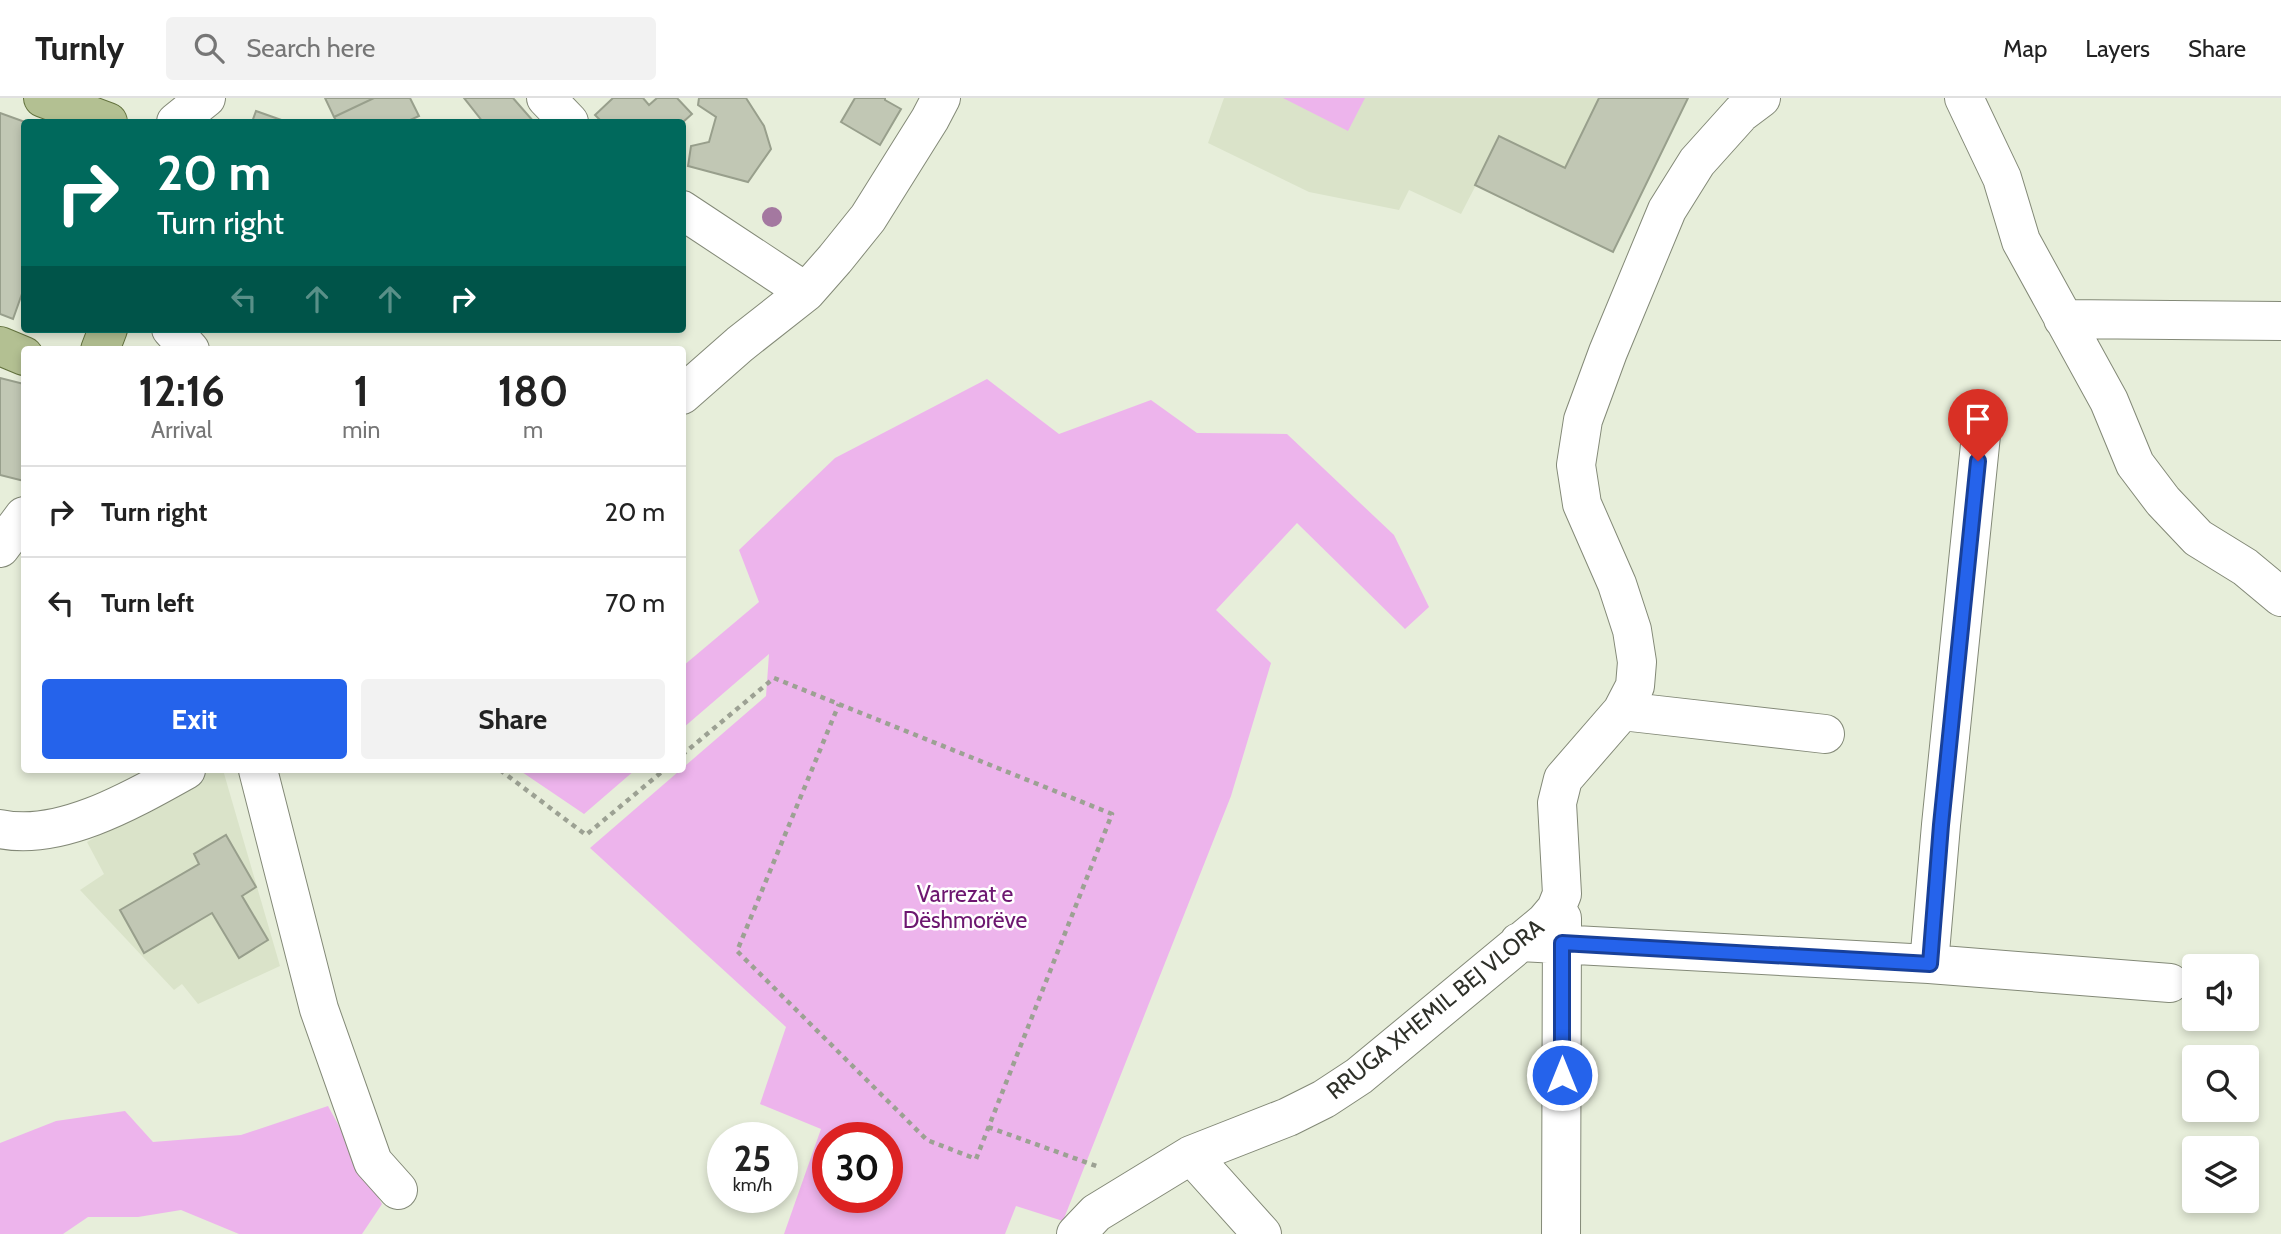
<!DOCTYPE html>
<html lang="en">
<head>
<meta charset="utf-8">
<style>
  body { margin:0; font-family:Cabin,sans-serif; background:#f2f2f2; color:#222; height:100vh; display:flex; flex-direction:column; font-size:26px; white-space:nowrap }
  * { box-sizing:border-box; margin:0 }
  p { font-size:23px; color:#767676 }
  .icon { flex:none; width:38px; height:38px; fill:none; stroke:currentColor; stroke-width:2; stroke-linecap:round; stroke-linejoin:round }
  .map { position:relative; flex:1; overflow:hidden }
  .details { position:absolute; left:21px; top:248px; width:665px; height:427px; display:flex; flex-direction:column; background:#fff; border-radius:7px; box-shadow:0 4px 10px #0003 }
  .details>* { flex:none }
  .top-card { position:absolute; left:21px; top:21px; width:665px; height:214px; border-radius:7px; box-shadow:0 4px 10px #0003; background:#00695c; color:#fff; overflow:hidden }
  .buttons { position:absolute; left:2182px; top:856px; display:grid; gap:14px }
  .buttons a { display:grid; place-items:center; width:77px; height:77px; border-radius:7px; background:#fff; box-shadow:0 4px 10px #0003; font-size:35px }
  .speed { position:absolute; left:707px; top:1024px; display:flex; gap:14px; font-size:35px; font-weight:700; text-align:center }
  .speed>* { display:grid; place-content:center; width:91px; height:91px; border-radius:50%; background:#fff; box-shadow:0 4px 10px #0003; line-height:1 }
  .speed small { font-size:18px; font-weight:400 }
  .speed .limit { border:10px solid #d22; background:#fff; color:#111 }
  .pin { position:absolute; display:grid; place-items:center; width:60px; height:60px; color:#fff; margin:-72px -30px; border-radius:50% 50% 50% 0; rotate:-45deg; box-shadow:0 0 7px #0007 }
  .pin .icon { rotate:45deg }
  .me { position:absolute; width:77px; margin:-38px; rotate:0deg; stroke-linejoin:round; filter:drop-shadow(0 0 5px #0008) }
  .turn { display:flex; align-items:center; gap:24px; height:147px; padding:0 21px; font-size:32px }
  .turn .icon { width:91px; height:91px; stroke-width:2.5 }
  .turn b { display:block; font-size:49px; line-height:60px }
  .lanes { display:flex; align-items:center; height:66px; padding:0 21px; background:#0003; justify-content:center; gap:35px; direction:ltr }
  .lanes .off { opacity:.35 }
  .eta { display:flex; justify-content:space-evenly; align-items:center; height:119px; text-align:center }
  .eta b { font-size:42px; font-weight:800; line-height:49px }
  .action { display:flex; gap:14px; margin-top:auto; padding:14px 21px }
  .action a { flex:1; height:80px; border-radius:7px; background:#2563eb; color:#fff; font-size:28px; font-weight:800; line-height:80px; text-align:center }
  .action a+a { background:#f2f2f2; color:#222 }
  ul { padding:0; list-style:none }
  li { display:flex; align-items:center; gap:21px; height:91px; padding:0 21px; border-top:2px solid #e0e0e0 }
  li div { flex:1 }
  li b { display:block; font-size:26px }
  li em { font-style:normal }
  header { display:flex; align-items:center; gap:42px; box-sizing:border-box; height:98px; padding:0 35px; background:#fff; border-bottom:2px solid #e0e0e0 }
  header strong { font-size:33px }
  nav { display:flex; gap:38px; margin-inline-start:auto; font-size:24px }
  .search { width:490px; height:63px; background:#f2f2f2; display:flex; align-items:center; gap:18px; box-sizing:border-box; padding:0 24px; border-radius:7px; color:#767676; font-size:26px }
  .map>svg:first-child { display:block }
  .built { fill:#dae3c9 }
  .green { fill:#edb4ec; fill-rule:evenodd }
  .building { fill:#c1c7b4; stroke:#989f8c; stroke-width:2 }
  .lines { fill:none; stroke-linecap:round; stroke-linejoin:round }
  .minor-casing { stroke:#838977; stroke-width:40 }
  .major-casing { stroke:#63723e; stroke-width:40 }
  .path { stroke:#9ca193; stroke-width:4.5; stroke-dasharray:5 5; stroke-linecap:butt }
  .minor { stroke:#fff; stroke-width:38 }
  .major { stroke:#b3c092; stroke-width:38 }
  .tree { fill:#a478a0 }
  .route-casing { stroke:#184099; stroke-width:18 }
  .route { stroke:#2563eb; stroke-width:12 }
  .labels { text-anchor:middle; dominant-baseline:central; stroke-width:5; stroke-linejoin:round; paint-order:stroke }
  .park-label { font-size:23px; fill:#6d1770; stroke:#fff }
  .street-label { font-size:23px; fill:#2e3029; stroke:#fff }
</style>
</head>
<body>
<header>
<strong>Turnly</strong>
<div class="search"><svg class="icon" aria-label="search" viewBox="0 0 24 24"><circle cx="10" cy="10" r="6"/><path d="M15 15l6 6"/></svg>Search here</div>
<nav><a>Map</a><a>Layers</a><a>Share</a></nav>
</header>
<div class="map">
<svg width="2281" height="1136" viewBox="0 0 2281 1136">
  <rect width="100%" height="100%" fill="#e7eeda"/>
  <path class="built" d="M1224,0h464l-75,154 -137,-67 -15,29 -52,-24 -10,20 -90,-18 -101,-49z
    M211,672h12l57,196 -82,38 -16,-20 -8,6 -94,-100 24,-16 -17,-32z"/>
  <path class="green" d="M1283,0h82l-17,33z
    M987,281l72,55 92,-34 46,33 90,1 107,101 35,72 -24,22 -108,-106 -81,87 55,53 -40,133 -168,425 -47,-15 -11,28h-221l37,-105 -61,-25 26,-77 -196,-179 176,-152 3,-42 -86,74v-62l76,-64 -20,-52 96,-92zM828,1040h59v59h-59z
    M519,672h116l-51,44z
    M328,1008l54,98 -20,30h-123l-58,-24 -43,7h-50l-25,17h-63v-91l56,-22 69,-10 28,31 88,-7z"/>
  <path class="building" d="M325,0h49l-40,19z
    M374,0h36l9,18 -13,6h-69l-3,-5z
    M464,0h49l21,24h-51z
    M613,0h30l6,7 8,-7h20l15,16 -10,9 -80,-1 -7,-7z
    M699,0h47l18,28 7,23 -23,33 -60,-16 3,-20 18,-4 7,-25 -18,-12z
    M855,0h30v2l16,9 -21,36 -39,-23z
    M1599,0h89l-75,154 -138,-67 24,-49 66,32z
    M256,13l31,11h-35z
    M0,15l25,9 -1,166 -11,31 -13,-5z
    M0,280l24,6v97l-24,-6z
    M226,737l30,52 -14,9 26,44 -29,18 -27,-45 -68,40 -24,-43 79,-46 -5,-10z"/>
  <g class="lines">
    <defs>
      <path id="minor" d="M546,0l23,24
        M1964,0l38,80 19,63 88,160 26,63 28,37 35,37 47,29 36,30
        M176,24l30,-24
        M682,112l124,82
        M2063,221l218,2
        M171,231l19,21
        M682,297l58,-51 66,-52 29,-33 33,-41 62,-99 11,-21
        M0,450l24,-32
        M1622,613l203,23
        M258,672l61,239 54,153 25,28
        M0,731c60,13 134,-30 186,-59
        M1519,844l410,22 241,19
        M1929,866l12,-139 40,-390
        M1191,1057l71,79
        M1076,1136l20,-21 95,-58 97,-38 36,-18 35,-23 186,-154 11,-13 6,-15 -5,-91 6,-24 59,-68 13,-25 2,-24 -5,-32 -15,-46 -35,-80 -6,-39 7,-45 25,-68 59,-142 30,-48 44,-49 20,-15
        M1561,1136l1,-316"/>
      <path id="major" d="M43,0l65,24
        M0,248l24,10
        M100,252l8,-21"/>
    </defs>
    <use href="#minor" class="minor-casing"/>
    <use href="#major" class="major-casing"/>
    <path class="path" d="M682,657l92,-77 338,136 -136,345 -49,-19 -190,-189 102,-247
      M500,672l86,65 78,-65
      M988,1029l111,40"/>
    <use href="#minor" class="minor"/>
    <use href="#major" class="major"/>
  </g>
  <circle class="tree" cx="772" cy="119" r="10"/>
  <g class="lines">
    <defs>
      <path id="route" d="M1562,977v-132l368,21 11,-139 37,-364"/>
    </defs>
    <use href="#route" class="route-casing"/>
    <use href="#route" class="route"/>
  </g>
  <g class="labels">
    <g class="park-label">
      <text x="965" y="796">Varrezat e<tspan x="965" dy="26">Dëshmorëve</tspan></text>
    </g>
    <g class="street-label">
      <text transform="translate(1435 911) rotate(-39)">RRUGA XHEMIL BEJ VLORA</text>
    </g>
  </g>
</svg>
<div class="buttons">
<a><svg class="icon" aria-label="sound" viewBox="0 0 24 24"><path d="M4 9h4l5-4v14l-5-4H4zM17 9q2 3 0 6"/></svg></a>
<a><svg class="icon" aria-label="search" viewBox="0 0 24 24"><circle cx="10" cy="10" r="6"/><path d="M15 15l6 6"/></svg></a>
<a><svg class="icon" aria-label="layers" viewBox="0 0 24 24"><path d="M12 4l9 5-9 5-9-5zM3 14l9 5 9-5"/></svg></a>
</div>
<div class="speed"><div>25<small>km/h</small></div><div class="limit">30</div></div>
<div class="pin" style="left:1978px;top:363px;background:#d93025"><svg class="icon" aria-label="arrive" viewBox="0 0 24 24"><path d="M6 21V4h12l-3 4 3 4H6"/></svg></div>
<svg class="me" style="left:1562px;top:977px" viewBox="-20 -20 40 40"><circle r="17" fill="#2563eb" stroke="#fff" stroke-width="3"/><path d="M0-11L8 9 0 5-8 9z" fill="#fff"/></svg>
<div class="top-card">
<div class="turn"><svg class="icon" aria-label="right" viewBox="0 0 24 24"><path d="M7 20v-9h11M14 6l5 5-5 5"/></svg><div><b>20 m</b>Turn right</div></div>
<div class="lanes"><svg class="icon off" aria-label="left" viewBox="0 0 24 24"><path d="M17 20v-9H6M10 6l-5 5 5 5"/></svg><svg class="icon off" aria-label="ahead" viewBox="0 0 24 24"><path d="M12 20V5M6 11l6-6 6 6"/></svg><svg class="icon off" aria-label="ahead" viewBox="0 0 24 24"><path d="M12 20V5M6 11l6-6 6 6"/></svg><svg class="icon" aria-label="right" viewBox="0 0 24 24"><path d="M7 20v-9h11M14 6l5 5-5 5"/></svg></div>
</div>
<section class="details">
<div class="eta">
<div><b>12:16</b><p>Arrival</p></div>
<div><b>1</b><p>min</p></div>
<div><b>180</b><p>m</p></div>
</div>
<ul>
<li><svg class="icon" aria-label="right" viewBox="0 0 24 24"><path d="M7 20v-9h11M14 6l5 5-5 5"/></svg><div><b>Turn right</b></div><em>20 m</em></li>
<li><svg class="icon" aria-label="left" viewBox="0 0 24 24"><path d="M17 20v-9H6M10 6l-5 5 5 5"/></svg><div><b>Turn left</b></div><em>70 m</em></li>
</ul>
<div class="action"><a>Exit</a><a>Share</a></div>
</section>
</div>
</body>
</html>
